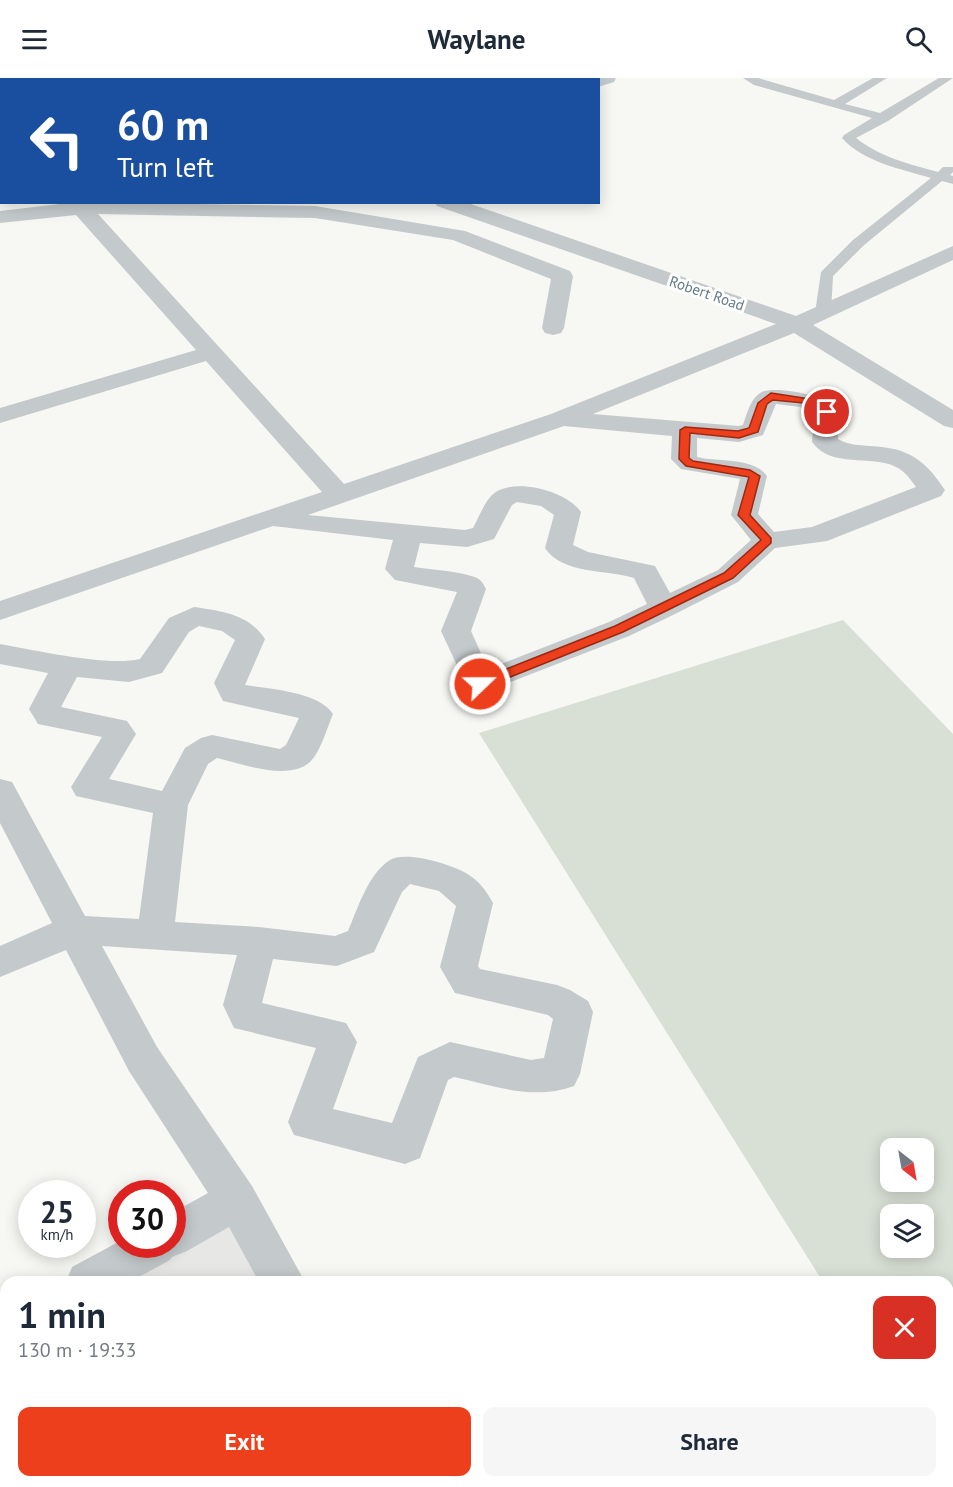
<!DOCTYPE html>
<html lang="en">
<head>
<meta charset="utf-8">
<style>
  body { margin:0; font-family:"PT Sans",sans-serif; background:#f6f6f7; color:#1f2937; height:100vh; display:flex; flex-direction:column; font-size:22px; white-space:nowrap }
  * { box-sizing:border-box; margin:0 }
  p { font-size:20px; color:#747a83 }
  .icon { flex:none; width:33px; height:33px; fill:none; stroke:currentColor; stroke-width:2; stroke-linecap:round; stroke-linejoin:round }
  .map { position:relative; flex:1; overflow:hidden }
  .side { position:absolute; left:0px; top:1198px; width:954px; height:212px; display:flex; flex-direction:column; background:#fff; border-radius:18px 18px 0 0; box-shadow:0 3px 15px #0003 }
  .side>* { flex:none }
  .top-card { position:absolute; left:0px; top:0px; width:600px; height:126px; box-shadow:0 3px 15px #0003; background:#1a4fa0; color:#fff; overflow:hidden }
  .needle { width:39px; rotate:149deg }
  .controls { position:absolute; left:880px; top:1060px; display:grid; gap:12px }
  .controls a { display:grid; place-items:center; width:54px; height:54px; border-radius:12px; background:#fff; box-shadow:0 3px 15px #0003; font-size:30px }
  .speed { position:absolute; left:18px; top:1102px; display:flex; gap:12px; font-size:30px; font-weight:700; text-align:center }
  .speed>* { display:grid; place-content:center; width:78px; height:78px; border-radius:50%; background:#fff; box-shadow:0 3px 15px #0003; line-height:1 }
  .speed small { font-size:15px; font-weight:400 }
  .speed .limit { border:9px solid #d22; background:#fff; color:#111 }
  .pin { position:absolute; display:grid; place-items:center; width:51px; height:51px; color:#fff; margin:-26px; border:3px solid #fff; border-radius:50%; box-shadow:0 2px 6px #0007 }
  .me { position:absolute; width:66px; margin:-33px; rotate:68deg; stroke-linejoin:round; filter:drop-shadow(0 0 4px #0008) }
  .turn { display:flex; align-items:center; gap:21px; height:126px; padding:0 18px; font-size:27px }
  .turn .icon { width:78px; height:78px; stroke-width:2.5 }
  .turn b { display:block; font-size:42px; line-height:51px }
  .round { display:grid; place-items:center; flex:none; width:63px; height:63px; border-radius:12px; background:#f6f6f7 }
  .head { display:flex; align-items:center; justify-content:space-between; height:102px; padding:0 18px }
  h1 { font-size:36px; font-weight:700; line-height:45px }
  .button { display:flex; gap:12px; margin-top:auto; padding:12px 18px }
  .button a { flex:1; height:69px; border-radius:12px; background:#ee3f1c; color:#fff; font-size:24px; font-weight:700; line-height:69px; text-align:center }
  .button a+a { background:#f6f6f7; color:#1f2937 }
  header { display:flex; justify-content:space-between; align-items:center; height:78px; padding:0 18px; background:#fff; font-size:27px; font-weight:700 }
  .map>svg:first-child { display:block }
  .built { fill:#e7e8e6 }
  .green { fill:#d8dfd4; fill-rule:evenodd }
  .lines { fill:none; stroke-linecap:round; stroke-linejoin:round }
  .lane { fill:#c4c9cb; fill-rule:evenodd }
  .street { fill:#c4c9cb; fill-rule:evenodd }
  .route { fill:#ee3f1c; stroke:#9b2912; stroke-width:1.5 }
  .labels { text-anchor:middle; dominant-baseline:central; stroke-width:6; stroke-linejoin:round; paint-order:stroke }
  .far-street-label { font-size:15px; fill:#647986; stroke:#fff }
</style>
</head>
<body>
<header><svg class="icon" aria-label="menu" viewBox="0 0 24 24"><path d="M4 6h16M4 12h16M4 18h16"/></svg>Waylane<svg class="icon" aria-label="search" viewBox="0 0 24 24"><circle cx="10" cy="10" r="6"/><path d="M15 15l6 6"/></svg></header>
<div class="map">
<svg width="953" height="1409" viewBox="0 0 953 1409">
  <rect width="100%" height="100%" fill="#f7f7f3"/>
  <path class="built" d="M230,1143l32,61h-141z
    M6,1269v135h360l2,5h-368v-137z"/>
  <path class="green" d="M0,0h252l-250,2 -2,42z
    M843,542l110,114v612l-5,2v-66h-125l-344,-549zM891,1071h33v33h-33zM891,1137h33v33h-33z"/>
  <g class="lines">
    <path class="lane" d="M743,0h15l76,22 39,-22h14l-42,26 35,9 59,-35h14l-65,43 -32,17c24,19 53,26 82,34l5,-5h10v5l-3,3 3,1v8l-11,-3 -79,65 -30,30 -2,37 -3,3h-10l-3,-3 6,-41 32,-32 78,-62c-30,-9 -68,-16 -89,-40l2,-3 28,-17 -118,-33z"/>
    <path class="street" d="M593,0h23l-2,4 -16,5v-7h-7z
      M0,46h2v10h-2z
      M77,124l238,4 150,25 105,40 3,5 -9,52 -3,5 -8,2 -8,-2 -3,-5 9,-49 -98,-39 -138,-22 -217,-4 246,270 207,-70 225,-90 -339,-118 -3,-4h31l331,114 157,-70v14l-140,65 140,85v18l-9,-2 -150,-93 -201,81 146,12 4,-1c4,-12 7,-25 17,-32 12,-9 73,3 79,18 2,7 -1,20 -1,28 10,6 21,6 32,7 39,2 54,13 75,44l-4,6 -114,45 -52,7 -37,34 -65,33 -44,21 -149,58 -11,-3 -28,-60 16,-39 -62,-12 -10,-11 8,-29 -120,-14 -273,94v-19l322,-109 -116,-131 -206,62v-15l196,-58 -120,-135 -76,8v-12zM776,326l24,3 14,8 -2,27c19,27 59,12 84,25 9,4 14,12 20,20l-104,40 -38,5 -16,-18 9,-38c-13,-19 -50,-14 -70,-19v-19l42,4 24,-7zM564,348l108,10 -1,23 10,10 59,10 -9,36 20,25 -33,30 -48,23 -15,-27 -67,-14 -15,-7 8,-33c-14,-21 -69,-36 -89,-17 -8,8 -13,22 -19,33l-8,2 -157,-15zM517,424l24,4 13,9 -9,33c18,27 61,21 89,30l13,26 -38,18 -121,47 -17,-38 15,-42c-2,-4 -5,-9 -9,-11 -16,-7 -45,-8 -63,-11l6,-24 47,4 27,-8 18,-34z
      M194,529c27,4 55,7 71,32l-20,46c25,4 74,7 88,29 -6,14 -12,36 -22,47 -21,21 -69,3 -94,-3l-9,6 -20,41 -13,117 84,5 76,9 13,-5c10,-23 20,-57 42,-71 16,-10 65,5 79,15 11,7 18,17 24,28l-15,63 2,3 77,16 13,5 18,11 5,11 -13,62 -6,12c-41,15 -79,0 -120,-9l-6,3 -28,78 -15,6 -111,-29 -6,-13 28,-74 -82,-20 -11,-23 14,-50 -135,-9 55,101 95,139 53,96h-46l-30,-55 -42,24 -15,6 -2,3 -40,22h-64l6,-15 50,-27v5h50v-32l36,-20 -79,-122 -63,-121 -66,27v-31l52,-23 -52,-100v-44l12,3 73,134 54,3 14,-106 -77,-17 -5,-9 31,-50 -64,-13 -9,-15 19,-36 -48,-9v-20c35,6 108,23 140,15l29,-41zM199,548l23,5 13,9 -21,43 9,18 76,17 -13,27 -6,4 -68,-14 -11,3 -16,10 -23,43 -53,-12 27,-45 -9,-13 -66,-14 16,-30 52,5 33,-9 27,-41zM410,806l29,7 17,15 -16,61 15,26 93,22 5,4 -9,39 -13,2 -81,-18 -32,15 -26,66 -59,-14 24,-67 -11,-19 -84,-20 11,-44 64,7 37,-14 28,-60z
      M6,1227v46l-6,3v-46z
      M368,1404h49l3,5h-50z"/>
  </g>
  <path class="route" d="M771,315l39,6 22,13 -5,3 -23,-12 -31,-3 -6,4 -9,28 -19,6 -49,-5 -1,25 4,3 57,9 10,6 -10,39 21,23v5l-38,35 -110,54 -138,55h-9l-2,-3 2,-3 139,-55 109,-53 37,-33 -23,-25 11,-38 -63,-11 -7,-7 1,-29 5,-3 53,4 11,-3 9,-25z"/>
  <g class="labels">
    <g class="far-street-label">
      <text transform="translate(707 215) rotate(19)">Robert Road</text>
    </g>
  </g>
</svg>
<div class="controls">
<a><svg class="needle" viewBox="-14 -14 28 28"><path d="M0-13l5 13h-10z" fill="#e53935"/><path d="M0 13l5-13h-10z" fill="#747a83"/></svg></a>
<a><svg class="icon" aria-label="layers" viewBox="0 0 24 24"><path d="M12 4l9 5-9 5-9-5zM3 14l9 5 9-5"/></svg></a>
</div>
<div class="speed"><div>25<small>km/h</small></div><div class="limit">30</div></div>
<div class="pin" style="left:827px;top:334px;background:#d93025"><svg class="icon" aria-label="arrive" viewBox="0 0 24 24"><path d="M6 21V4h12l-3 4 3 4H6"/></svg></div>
<svg class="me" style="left:480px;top:606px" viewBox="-20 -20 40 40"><circle r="17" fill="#ee3f1c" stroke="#fff" stroke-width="3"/><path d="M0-11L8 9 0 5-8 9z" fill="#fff"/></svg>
<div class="top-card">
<div class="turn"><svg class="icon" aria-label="left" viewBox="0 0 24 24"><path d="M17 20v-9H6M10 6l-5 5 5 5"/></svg><div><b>60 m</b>Turn left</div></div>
</div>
<section class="side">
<div class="head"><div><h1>1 min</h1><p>130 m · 19:33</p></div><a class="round" style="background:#d93025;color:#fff"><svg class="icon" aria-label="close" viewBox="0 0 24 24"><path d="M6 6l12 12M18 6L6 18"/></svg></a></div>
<div class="button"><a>Exit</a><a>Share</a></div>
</section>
</div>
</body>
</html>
